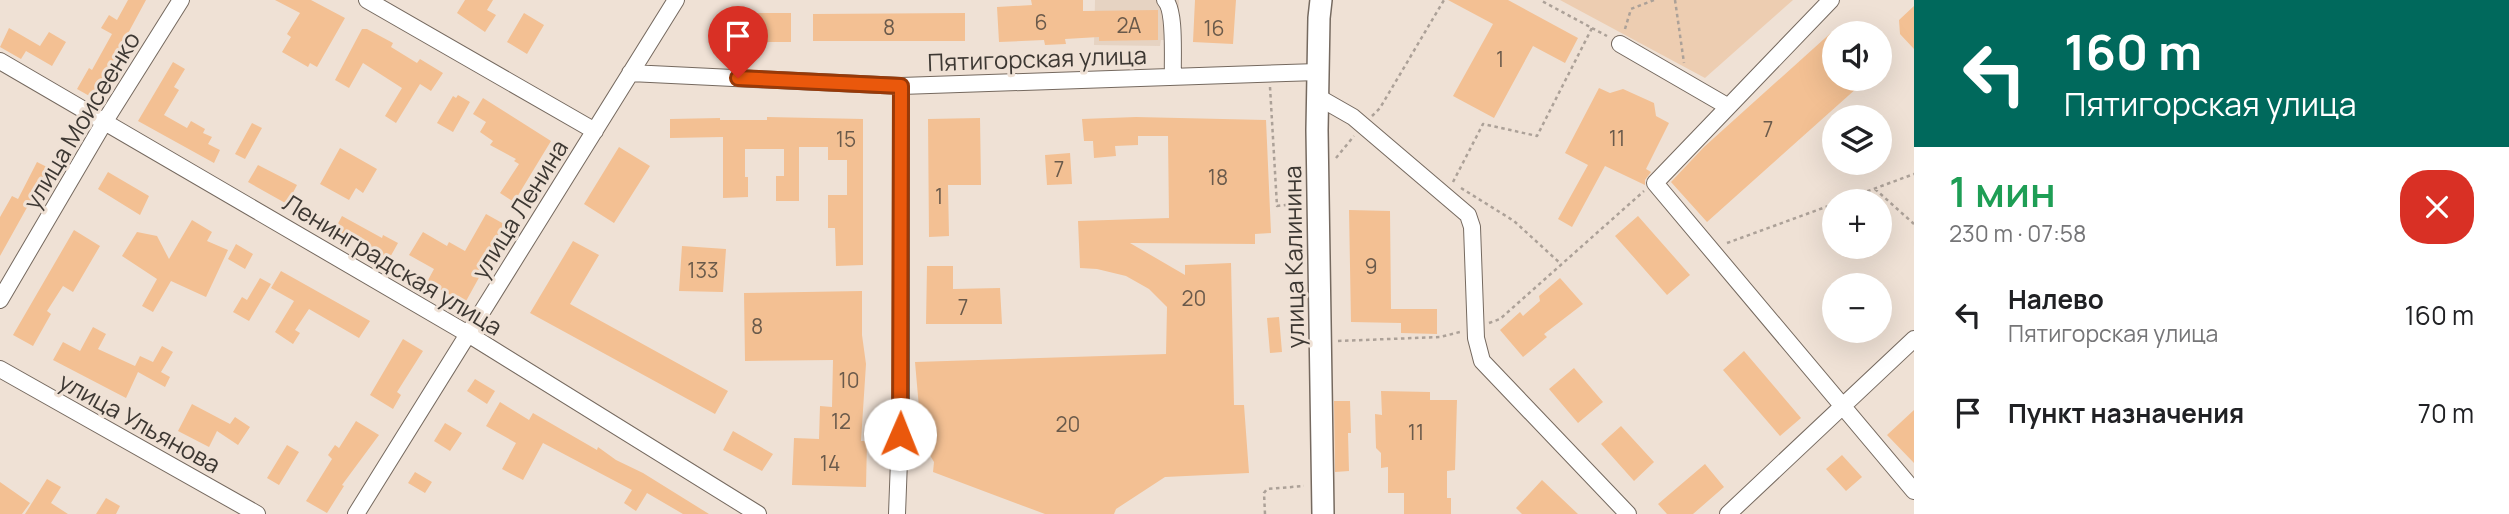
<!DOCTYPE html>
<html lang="ru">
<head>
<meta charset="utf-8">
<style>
  body { margin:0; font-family:Manrope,sans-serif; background:#f2f2f2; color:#202124; height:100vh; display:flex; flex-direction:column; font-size:26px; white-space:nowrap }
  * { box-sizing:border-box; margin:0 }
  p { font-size:23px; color:#757577 }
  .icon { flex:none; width:38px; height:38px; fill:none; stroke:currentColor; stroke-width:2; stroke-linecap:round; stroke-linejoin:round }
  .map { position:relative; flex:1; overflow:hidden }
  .drawer { display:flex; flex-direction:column; background:#fff; width:595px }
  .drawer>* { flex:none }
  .banner { background:#00695c; color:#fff; overflow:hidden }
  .tools { position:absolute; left:1822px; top:21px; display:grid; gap:14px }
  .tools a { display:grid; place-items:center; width:70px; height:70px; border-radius:50%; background:#fff; box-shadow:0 7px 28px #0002; font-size:35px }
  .pin { position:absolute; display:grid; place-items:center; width:60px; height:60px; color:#fff; margin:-72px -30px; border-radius:50% 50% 50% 0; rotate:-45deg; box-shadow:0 0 7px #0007 }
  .pin .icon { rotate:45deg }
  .me { position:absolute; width:77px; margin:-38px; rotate:1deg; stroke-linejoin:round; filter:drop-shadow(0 0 5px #0008) }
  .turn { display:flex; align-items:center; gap:24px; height:147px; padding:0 35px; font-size:32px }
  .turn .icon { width:91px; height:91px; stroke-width:2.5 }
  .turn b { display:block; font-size:49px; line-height:60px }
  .round { display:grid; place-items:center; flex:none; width:74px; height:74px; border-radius:28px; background:#f2f2f2 }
  .overview { display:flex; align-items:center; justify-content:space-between; height:119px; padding:0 35px }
  h1 { font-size:42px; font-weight:600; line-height:52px; color:#1e9e55 }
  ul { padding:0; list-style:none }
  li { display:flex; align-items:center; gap:21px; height:98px; padding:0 35px }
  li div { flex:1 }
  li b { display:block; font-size:26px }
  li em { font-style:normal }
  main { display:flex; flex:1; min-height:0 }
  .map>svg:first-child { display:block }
  .built { fill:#e6d3c2 }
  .green { fill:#edcdb1 }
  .building { fill:#f3c093 }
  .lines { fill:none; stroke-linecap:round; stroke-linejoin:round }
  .minor-casing { stroke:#75695f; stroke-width:18 }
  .major-casing { stroke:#75695f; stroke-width:24 }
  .path { stroke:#aca198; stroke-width:2.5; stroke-dasharray:3.5 3.5; stroke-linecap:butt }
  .minor { stroke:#fff; stroke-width:16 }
  .major { stroke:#fff; stroke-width:21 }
  .route-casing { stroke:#983908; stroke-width:18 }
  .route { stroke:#ea580c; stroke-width:12 }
  .labels { text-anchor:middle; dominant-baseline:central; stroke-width:6; stroke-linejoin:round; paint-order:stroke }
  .number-label { font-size:21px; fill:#6a5a4b }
  .street-label { font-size:24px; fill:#3d3833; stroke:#efe1d5 }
</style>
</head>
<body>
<main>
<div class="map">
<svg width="1914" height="514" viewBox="0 0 1914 514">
  <rect width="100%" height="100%" fill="#efe1d5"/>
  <path class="built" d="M1095,0h84v40h-18l-1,6 -66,-1z"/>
  <path class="green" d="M1560,0h233l-88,78z"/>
  <path class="building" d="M128,0h18l-53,98 -16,-9 12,-21 3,2 20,-36 -11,-6 8,-13 8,5z
    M275,0h36l34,18 -28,49 -7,-4 -2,4 -26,-15 9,-15 -4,-3 13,-21z
    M465,0h28l-6,10 9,5 -11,17 -28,-19z
    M1031,0h52v11l75,-1v30l-59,1v-4l-34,2 1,5 -21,1 -1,-5 -45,2 -2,-35 35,-2z
    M1195,0h41l-3,44 -40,-2z
    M1448,0h60l70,38 -13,25 -32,-17 -39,72 -41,-22 40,-72z
    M1914,6v43l-14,-15 -1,-14z
    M524,13l20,12 -17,29 -20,-12z
    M748,13h43v29h-42z
    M965,13v28h-152v-27z
    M9,28l31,18 9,-14 17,10 -14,24 -26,-15 -5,8 -21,-12z
    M362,29h5l26,14 -2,4 26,16 3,-4 23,14 -12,18 -11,-7 -24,39 -11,-7 17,-28 -39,-25 -14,25 -14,-8z
    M1834,30v49h33l-160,143 -36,-40 33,-35z
    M173,62l12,7 -11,18 5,3 -15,25 23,13 4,-7 14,8 -2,4 9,4 -4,7 12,6 -6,13 -76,-42z
    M1599,88l11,5 13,-4 31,14 2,13 13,7 -23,46 5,3 -6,8v5l-40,-19 -33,61 -14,-8 30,-54 -23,-12z
    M458,95l12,7 -17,30 -16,-9 16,-27 3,2z
    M483,98l68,43 -37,61 -14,-9 19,-29 -5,-3 2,-2 -26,-14 3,-4 -13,-9 6,-10 -13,-8z
    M767,117l96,2v146l-27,1 -1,-38h-7v-33h19v-35h-19v-13h-29v54h-23v-25h8v-27h-39v28h3v20l-25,1v-61l-53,1v-19l50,-1v2h47z
    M1136,117l130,3 5,113 -16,1v10l-125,-1 55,32v-10l46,-2 3,142h10l5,68 -84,4 -49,32 -2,5h-69l-112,-42 1,-10 -12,-20 -7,-80 251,-8 1,-47 -18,-18 -23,-13 -29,-7 -17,-1 -2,-47 91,-3 -1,-82h-30v9l-23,1 1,10 -22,2 -1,-17h-9l-2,-22z
    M980,118l1,67h-33l1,51 -20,1 -1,-118z
    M252,123l10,5 -17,31 -10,-5z
    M619,147l31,19 -36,57 -30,-19z
    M340,148l37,21 -14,24 -7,-5 -7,12 -29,-16z
    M1070,153l2,31 -25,1 -2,-30z
    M37,162l12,6 -49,88v-39l12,-21 6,3z
    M258,165l39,20 -10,19 -39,-22z
    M108,172l41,24 -9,19 -42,-26z
    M1349,210l41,1 1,98h46v25l-36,-1v-10l-50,-1z
    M486,214l18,10 -20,37 3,2 -22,40 -38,-21 7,-13 -25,-14 14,-23 24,14 2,-4 16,9z
    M342,216l40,22 1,-3 15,8 -10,18 -53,-32z
    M1638,216l52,59 -23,20 -52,-59z
    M192,220l20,12 -5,9 21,9 -22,47 -35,-16 -18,31 -11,-6 15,-27 -35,-23 15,-24 20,4 12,23z
    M74,230l26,16 -27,46 -10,-6 -16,25 4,3 -18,32 -20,-11z
    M573,241l26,14 -29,49 158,87 -13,23 -185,-101z
    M236,244l17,10 -8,15 -17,-10z
    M682,246l44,3 -3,43 -44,-1z
    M927,266h26v23l47,-1 2,36h-76z
    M281,271l89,50 -11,17 -50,-29 -14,21 5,3 -7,11 -18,-12 19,-31 -23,-13z
    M260,278l11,6 -22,37 -16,-9 9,-15 5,3z
    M1560,278l23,26 -39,30 3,3 -24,20 -23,-27 20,-18 3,4 17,-15 -1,-5z
    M862,291v44l4,29 -5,77h6l-1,46 -74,-2 2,-47 25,1 1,-33 12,1 1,-47 -88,1 -1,-68z
    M1279,317l3,35 -12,1 -3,-35z
    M93,327l13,7 -8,15 37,17 5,-10 13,6 9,-16 11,6 -12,20 9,5 -5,10 -27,-15 -12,26 -73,-38 10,-18 17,9z
    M403,339l20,12 -26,41 4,3 -8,14 -23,-14z
    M1744,351l57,67 -21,18 -57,-66z
    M1574,368l29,34 -25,21 -29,-34z
    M475,379l20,12 -8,13 -20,-13z
    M1381,391l49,1v8h27l-2,70 -8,1v27h4v16h-47v-21h-16v-26l-7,1v-15l-5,-5 -1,-34 7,1z
    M1334,401h16l1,32h-3l1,38 -14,1z
    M500,402l29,18 4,-7 64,37 1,-3 18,13 27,13 66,41h-26l-36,-21 -11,18 -12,-8 8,-13 -89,-47 -20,37 -21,-11 14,-26 -30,-17z
    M192,404l38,20 5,-7 15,10 -12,18 -21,-14 -8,16 -31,-16z
    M1914,410v53l-27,-28z
    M356,421l23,14 -37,50 2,1 -17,27 -21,-12 26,-42 -4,-4 7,-10 4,3z
    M445,423l17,10 -12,18 -16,-10z
    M1621,426l33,36 -20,19 -33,-37z
    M733,431l40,23 -11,17 -39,-21z
    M287,445l12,7 -20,33 -12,-7z
    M1842,455l20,22 -16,14 -20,-22z
    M1705,464l19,23 -31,27h-26l-9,-10z
    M415,472l17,10 -7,11 -17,-10z
    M47,479l14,8 -10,16 17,11h-43z
    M1542,480l36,34h-56l-6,-6z
    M0,482l30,21 -8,11h-22z
    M106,498l14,8 -4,8h-20z"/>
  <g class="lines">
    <defs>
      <path id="minor" d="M367,0l228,131
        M1165,0c11,11 7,60 8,77
        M1831,0l-176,183 259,308
        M1620,44l107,62
        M0,61l468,273 290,180
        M630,73l271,13 417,-14
        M1318,97l35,20 115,98 4,12 4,111 6,23 146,153
        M0,300l105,-179 76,-121
        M0,369l257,145
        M356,514l320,-514
        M897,514l4,-107v-321
        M1728,514l186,-175"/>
      <path id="major" d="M1321,0l-2,18 -2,112 6,384"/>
    </defs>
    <use href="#minor" class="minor-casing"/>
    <use href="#major" class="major-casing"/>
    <path class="path" d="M1675,0l9,63
      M1592,28l15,8
      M1625,29l6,-20 23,-9
      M1270,87l7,119 24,-3
      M1372,116l8,-8 64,-108
      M1336,158l18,-22
      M1453,182l30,-58 54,12 55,-108 -52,-28
      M1461,188l53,33 47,43
      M1875,189l39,35
      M1841,201l73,-27
      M1727,243l107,-39
      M1489,323l11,-4 144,-128
      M1338,341l102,-4 20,-5
      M1265,514l-1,-21 3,-4 37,-3"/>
    <use href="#minor" class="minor"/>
    <use href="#major" class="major"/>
  </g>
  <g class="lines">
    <defs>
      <path id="route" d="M738,78l163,8 -1,348"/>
    </defs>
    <use href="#route" class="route-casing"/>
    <use href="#route" class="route"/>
  </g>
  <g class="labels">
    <g class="number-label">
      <text x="1041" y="22">6</text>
      <text x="1129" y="25">2А</text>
      <text x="889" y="27">8</text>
      <text x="1214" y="28">16</text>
      <text x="1500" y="59">1</text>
      <text x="1768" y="129">7</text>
      <text x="1617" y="138">11</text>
      <text x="846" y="139">15</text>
      <text x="1059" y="169">7</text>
      <text x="1218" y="177">18</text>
      <text x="939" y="196">1</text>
      <text x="1371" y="266">9</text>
      <text x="703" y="270">133</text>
      <text x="1194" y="298">20</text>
      <text x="963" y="307">7</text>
      <text x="757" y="326">8</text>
      <text x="849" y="380">10</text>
      <text x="841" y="421">12</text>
      <text x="1068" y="424">20</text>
      <text x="1416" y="432">11</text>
      <text x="830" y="463">14</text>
    </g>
    <g class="street-label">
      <text transform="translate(1037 58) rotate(-2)">Пятигорская улица</text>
      <text transform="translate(81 120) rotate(-59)">улица Моисеенко</text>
      <text transform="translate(519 209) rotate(-58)">улица Ленина</text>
      <text transform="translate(1293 257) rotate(-91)">улица Калинина</text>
      <text transform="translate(393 264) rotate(31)">Ленинградская улица</text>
      <text transform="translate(140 422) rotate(29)">улица Ульянова</text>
    </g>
  </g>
</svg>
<div class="tools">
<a><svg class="icon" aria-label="sound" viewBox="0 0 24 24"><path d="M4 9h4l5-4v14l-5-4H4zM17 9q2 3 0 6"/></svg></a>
<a><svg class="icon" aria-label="layers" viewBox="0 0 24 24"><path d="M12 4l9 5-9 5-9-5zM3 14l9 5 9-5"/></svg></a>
<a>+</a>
<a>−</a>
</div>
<div class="pin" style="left:738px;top:78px;background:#d93025"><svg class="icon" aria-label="arrive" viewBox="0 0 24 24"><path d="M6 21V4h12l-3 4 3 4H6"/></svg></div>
<svg class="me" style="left:900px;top:434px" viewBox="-20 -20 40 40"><circle r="19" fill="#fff"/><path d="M0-13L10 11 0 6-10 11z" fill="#ea580c"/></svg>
</div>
<section class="drawer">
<div class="banner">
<div class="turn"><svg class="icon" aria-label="left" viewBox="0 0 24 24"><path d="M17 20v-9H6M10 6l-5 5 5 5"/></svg><div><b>160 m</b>Пятигорская улица</div></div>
</div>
<div class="overview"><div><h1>1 мин</h1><p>230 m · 07:58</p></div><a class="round" style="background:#d93025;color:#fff"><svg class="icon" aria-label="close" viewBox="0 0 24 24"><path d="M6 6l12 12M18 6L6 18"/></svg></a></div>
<ul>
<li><svg class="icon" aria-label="left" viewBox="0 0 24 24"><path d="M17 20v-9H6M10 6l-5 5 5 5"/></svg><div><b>Налево</b><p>Пятигорская улица</p></div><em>160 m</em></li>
<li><svg class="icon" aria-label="arrive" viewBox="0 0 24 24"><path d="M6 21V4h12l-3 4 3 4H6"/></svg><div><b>Пункт назначения</b></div><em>70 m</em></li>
</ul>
</section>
</main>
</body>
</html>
